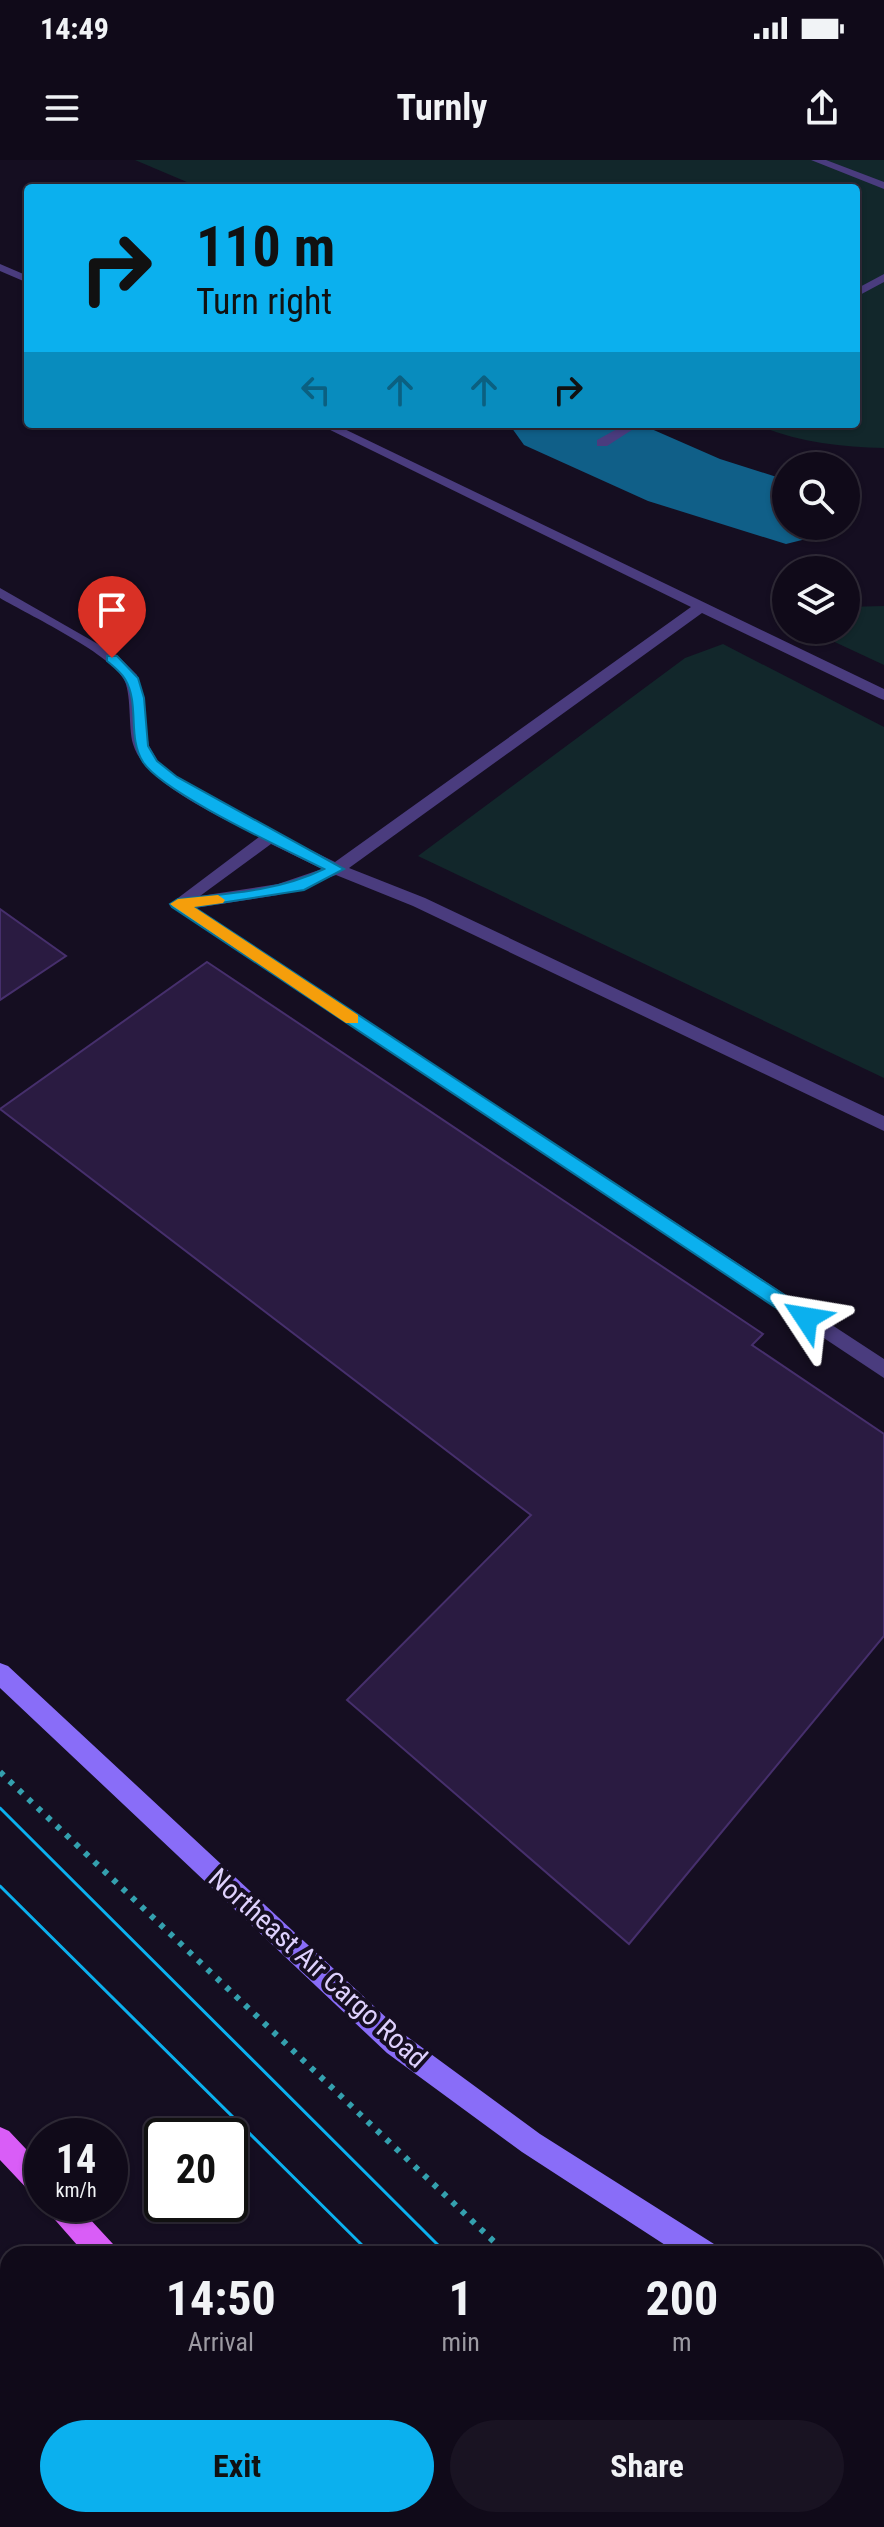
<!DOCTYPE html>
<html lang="en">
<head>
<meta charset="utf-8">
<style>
  body { margin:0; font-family:"Roboto Condensed",sans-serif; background:#191322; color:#f1f3f6; height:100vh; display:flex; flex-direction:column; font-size:30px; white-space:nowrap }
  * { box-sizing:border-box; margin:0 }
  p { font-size:26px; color:#9c9aa2 }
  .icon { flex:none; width:44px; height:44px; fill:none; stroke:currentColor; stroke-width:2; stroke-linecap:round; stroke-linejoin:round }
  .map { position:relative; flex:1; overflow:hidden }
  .sheet { position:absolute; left:0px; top:2086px; width:884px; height:282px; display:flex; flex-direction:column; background:#100a19; border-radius:24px 24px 0 0; box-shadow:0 2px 6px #0004,0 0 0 2px #302b38 }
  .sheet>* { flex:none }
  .top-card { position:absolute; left:24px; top:24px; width:836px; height:244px; border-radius:8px; box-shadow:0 2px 6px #0004,0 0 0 2px #302b38; background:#0bb0ee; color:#111; overflow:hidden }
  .buttons { position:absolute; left:772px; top:292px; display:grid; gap:16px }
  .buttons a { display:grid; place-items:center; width:88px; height:88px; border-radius:50%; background:#100a19; box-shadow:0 2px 6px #0004,0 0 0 2px #302b38; font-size:40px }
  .speed { position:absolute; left:24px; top:1958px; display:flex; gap:16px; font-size:40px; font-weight:700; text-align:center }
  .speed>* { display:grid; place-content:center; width:104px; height:104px; border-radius:50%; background:#100a19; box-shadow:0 2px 6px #0004,0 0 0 2px #302b38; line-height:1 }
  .speed small { font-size:20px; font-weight:400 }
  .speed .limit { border:4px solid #111; border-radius:12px; background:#fff; color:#111 }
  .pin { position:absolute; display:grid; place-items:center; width:68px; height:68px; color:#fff; margin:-82px -34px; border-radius:50% 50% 50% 0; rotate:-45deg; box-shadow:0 0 8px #0007 }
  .pin .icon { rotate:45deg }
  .me { position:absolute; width:88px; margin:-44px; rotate:303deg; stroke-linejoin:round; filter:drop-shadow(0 0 6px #0008) }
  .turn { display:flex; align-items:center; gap:28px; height:168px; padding:0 40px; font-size:36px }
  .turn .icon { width:104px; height:104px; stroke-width:2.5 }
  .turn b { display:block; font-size:56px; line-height:68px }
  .lanes { display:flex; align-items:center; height:76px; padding:0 40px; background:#0003; justify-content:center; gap:40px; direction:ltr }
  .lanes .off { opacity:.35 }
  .eta { display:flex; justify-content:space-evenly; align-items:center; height:136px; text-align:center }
  .eta b { font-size:48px; font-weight:700; line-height:56px }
  .action { display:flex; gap:16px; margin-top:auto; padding:16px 40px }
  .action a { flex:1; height:92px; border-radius:48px; background:#0bb0ee; color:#111; font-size:32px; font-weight:700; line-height:92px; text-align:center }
  .action a+a { background:#191322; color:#f1f3f6 }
  .status { display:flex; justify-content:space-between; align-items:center; height:56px; padding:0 40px; background:#100a19; direction:ltr }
  .status svg { height:22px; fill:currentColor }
  header { display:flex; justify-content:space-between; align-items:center; height:104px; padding:0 40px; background:#100a19; font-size:36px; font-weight:700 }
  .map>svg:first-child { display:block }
  .green { fill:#12272b }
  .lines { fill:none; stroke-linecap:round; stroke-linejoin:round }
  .taxiway { fill:#105f88; fill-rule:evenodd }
  .building { fill:#2a1b41; stroke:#462f6c; stroke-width:2 }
  .path { stroke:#34a0ae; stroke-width:6; stroke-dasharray:5 8; stroke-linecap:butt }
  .lane { fill:#4a3c7e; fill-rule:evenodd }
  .secondary { fill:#896df8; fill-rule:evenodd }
  .primary { fill:#d95df7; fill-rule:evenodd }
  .tram { stroke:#0bb0ee; stroke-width:3 }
  .route { fill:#0bb0ee; stroke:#07729b; stroke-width:2 }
  .slow { fill:#f59e0b }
  .labels { text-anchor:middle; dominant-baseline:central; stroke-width:8; stroke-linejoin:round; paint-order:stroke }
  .near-street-label { font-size:28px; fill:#ded1fd; stroke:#150e21 }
</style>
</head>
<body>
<div class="status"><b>14:49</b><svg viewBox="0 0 49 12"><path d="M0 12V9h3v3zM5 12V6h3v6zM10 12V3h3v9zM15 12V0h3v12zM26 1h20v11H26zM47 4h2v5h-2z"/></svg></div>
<header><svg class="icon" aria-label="menu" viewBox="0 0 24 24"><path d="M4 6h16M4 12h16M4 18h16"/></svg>Turnly<svg class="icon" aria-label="share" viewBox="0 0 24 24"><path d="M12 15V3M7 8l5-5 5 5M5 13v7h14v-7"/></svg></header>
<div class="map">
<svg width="884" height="2367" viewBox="0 0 884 2367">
  <rect width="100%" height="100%" fill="#150e21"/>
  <path class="green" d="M135,0h749v288c-44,-1 -88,-6 -129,-24h101v-236h-655z
    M884,446v59l-75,-35h37v-23z
    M723,484l161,83v351l-466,-222 267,-198z"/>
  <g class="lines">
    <path class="taxiway" d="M509,264h131l80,35 66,21v46h43l-7,9 -36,9 -138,-43 -124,-56z"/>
  </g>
  <path class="building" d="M0,749l66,47 -66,44z
    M207,802l556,372 -11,11 132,89v202l-255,308 -282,-244 184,-185 -531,-406z"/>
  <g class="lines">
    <path class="path" d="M0,1612l507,482
      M668,2367l6,-7"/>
    <path class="lane" d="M811,0h15l58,22v7z
      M0,104l28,12v7l-28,-12z
      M884,114v8l-28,15v-8z
      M318,264h16l550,265v11l-5,-2 -177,-85 -353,255 76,30 459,218v15l-471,-225 -77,-31 -58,20 -83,13 689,451v19l-714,-474 89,-67c-35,-19 -115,-53 -126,-93 -5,-17 -1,-53 -10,-66 -16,-26 -94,-63 -123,-80v-10l117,67 20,20 12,71 8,14 20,18 99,55 59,29 356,-255zM271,684l51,25 -44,15 -78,12z
      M626,264h15l-34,22h-10v-6z"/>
    <path class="secondary" d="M0,1503l8,3 397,369 135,99 174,110 4,10h-39l-157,-102 -135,-99 -387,-365z
      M876,2185l8,3v29l-8,-3z"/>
    <path class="primary" d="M0,1967l9,4 33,35v33l-9,-4 -33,-35z
      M45,2044h31l37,40 4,10h-32l-36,-41z
      M326,2360h33l3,7h-33z"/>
    <path class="tram" d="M0,1648l447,446
      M0,1726l371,368
      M642,2360l7,7
      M718,2360l7,7"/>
  </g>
  <path class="route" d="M107,496h10l21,22 6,20 4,48 9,15 20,16 167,92 -40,21 -110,17 618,406 3,5 -3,5h-13l-627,-416 -2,-3 8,-5c49,-5 101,-8 146,-30 -37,-19 -161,-76 -181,-107 -16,-25 -3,-58 -18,-83 -4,-7 -12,-13 -18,-18z"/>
  <path class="slow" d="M218,735l7,5 -2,3 -29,4 164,108v8h-12l-176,-119 8,-5z"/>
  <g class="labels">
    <g class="near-street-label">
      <text transform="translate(318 1808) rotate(42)">Northeast Air Cargo Road</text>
    </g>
  </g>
</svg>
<div class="buttons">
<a><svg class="icon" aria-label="search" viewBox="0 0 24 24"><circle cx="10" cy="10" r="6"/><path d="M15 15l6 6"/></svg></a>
<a><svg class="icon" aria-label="layers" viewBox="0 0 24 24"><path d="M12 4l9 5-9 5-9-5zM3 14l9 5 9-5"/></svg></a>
</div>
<div class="speed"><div>14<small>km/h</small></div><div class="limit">20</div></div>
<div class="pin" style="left:112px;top:498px;background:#d93025"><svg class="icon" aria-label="arrive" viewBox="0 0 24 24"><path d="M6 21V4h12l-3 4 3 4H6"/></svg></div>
<svg class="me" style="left:806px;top:1158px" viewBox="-20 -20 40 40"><path d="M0-17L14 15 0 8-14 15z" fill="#0bb0ee" stroke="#fff" stroke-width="4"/></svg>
<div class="top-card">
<div class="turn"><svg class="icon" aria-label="right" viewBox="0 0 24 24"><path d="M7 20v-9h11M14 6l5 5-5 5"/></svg><div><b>110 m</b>Turn right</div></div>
<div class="lanes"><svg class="icon off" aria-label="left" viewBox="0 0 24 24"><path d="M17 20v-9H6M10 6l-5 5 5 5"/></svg><svg class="icon off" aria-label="ahead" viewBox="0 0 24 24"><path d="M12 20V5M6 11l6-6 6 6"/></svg><svg class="icon off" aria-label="ahead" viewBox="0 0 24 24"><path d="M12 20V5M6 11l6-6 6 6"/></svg><svg class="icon" aria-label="right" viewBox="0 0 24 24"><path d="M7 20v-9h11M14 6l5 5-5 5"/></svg></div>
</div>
<section class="sheet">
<div class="eta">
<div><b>14:50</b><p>Arrival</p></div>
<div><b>1</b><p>min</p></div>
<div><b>200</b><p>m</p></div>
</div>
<div class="action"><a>Exit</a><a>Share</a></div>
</section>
</div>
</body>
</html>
